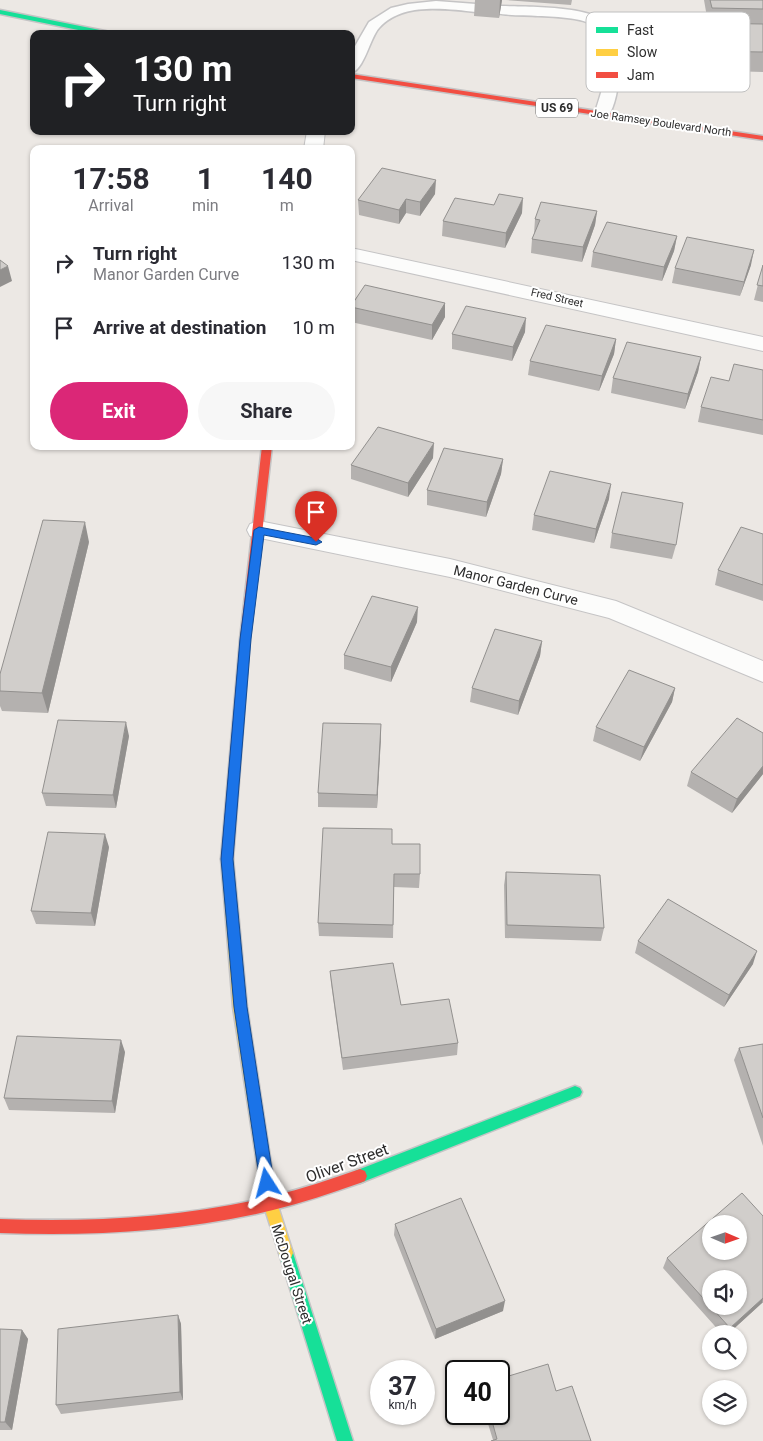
<!DOCTYPE html>
<html lang="en">
<head>
<meta charset="utf-8">
<style>
  body { margin:0; font-family:Roboto,sans-serif; background:#f7f7f7; color:#2b2b33; height:100vh; display:flex; flex-direction:column; font-size:19px; white-space:nowrap }
  * { box-sizing:border-box; margin:0 }
  p { font-size:16px; color:#7c7c81 }
  .icon { flex:none; width:28px; height:28px; fill:none; stroke:currentColor; stroke-width:2; stroke-linecap:round; stroke-linejoin:round }
  .map { position:relative; flex:1; overflow:hidden }
  .panel { position:absolute; left:30px; top:145px; width:325px; height:305px; display:flex; flex-direction:column; background:#fff; border-radius:10px; box-shadow:0 1px 4px #0004 }
  .panel>* { flex:none }
  .top-card { position:absolute; left:30px; top:30px; width:325px; height:105px; border-radius:10px; box-shadow:0 1px 4px #0004; background:#202124; color:#fff; overflow:hidden }
  .needle { width:32px; rotate:92deg }
  .controls { position:absolute; left:702px; top:1215px; display:grid; gap:10px }
  .controls a { display:grid; place-items:center; width:45px; height:45px; border-radius:50%; background:#fff; box-shadow:0 1px 4px #0004; font-size:25px }
  .speed { position:absolute; left:370px; top:1360px; display:flex; gap:10px; font-size:25px; font-weight:700; text-align:center }
  .speed>* { display:grid; place-content:center; width:65px; height:65px; border-radius:50%; background:#fff; box-shadow:0 1px 4px #0004; line-height:1 }
  .speed small { font-size:12px; font-weight:400 }
  .speed .limit { border:2px solid #111; border-radius:8px; background:#fff; color:#111 }
  .pin { position:absolute; display:grid; place-items:center; width:42px; height:42px; color:#fff; margin:-51px -21px; border-radius:50% 50% 50% 0; rotate:-45deg; box-shadow:0 0 5px #0007 }
  .pin .icon { rotate:45deg }
  .me { position:absolute; width:55px; margin:-28px; rotate:351deg; stroke-linejoin:round; filter:drop-shadow(0 0 4px #0008) }
  .turn { display:flex; align-items:center; gap:18px; height:105px; padding:0 20px; font-size:22px }
  .turn .icon { width:65px; height:65px; stroke-width:2.5 }
  .turn b { display:block; font-size:35px; line-height:42px }
  .eta { display:flex; justify-content:space-evenly; align-items:center; height:85px; text-align:center }
  .eta b { font-size:30px; font-weight:700; line-height:35px }
  .cta { display:flex; gap:10px; margin-top:auto; padding:10px 20px }
  .cta a { flex:1; height:58px; border-radius:30px; background:#db2777; color:#fff; font-size:20px; font-weight:700; line-height:58px; text-align:center }
  .cta a+a { background:#f7f7f7; color:#2b2b33 }
  ul { padding:0; list-style:none }
  li { display:flex; align-items:center; gap:15px; height:65px; padding:0 20px }
  li div { flex:1 }
  li b { display:block; font-size:19px }
  li em { font-style:normal }
  .map>svg:first-child { display:block }
  .lines { fill:none; stroke-linecap:round; stroke-linejoin:round }
  .lane-casing { stroke:#c5c4c5; stroke-width:3 }
  .street-casing { stroke:#c5c4c5; stroke-width:2 }
  .fast-casing { stroke:#c5c4c5; stroke-width:3 }
  .slow-casing { stroke:#c5c4c5; stroke-width:3 }
  .jam-casing { stroke:#c5c4c5; stroke-width:3 }
  .lane { fill:#fcfcfb; fill-rule:evenodd }
  .street { fill:#fcfcfb; fill-rule:evenodd }
  .fast { fill:#16e098; fill-rule:evenodd }
  .slow { fill:#ffcf43; fill-rule:evenodd }
  .jam { fill:#f24e42; fill-rule:evenodd }
  .wall { fill:#b4b1af }
  .shaded-wall { fill:#92908e }
  .building { fill:#d1cecb; stroke:#92908e; fill-rule:evenodd }
  .route { fill:#1a73e8; stroke:#114b97 }
  .labels { text-anchor:middle; dominant-baseline:central; stroke-width:4; stroke-linejoin:round; paint-order:stroke }
  .far-street-label { font-size:11px; fill:#2e2e2e; stroke:#fff }
  .shield { fill:#fff; stroke:#6d6d6d; stroke-width:1 }
  .shield-label { font-size:12px; font-weight:bold; fill:#2e2e2e }
  .street-label { font-size:14px; fill:#2e2e2e; stroke:#fff }
  .near-street-label { font-size:16px; fill:#2e2e2e; stroke:#fff }
  .key { fill:#fff; stroke:#c0c0c0; stroke-width:1 }
  .key-label { font-size:14px; fill:#2e2e2e }
</style>
</head>
<body>
<div class="map">
<svg width="763" height="1441" viewBox="0 0 763 1441">
  <rect width="100%" height="100%" fill="#ece8e4"/>
  <g class="lines">
    <defs>
      <path id="lane" d="M436,1l40,3 7,4 -7,4c-30,-3 -74,-10 -97,16 -9,10 -15,42 -28,45v-20l18,-31 22,-14 17,-4z
        M501,6c28,1 106,-2 119,29 4,11 2,24 0,35 -2,15 -4,36 -13,48h-10l-3,-3c6,-17 24,-72 8,-85 -16,-13 -44,-13 -64,-14 -13,-1 -29,0 -42,-3l-2,-3 2,-3z"/>
      <path id="street" d="M307,131h18l-2,18h-19z
        M351,248l412,89v14l-412,-91z
        M259,521l191,38 166,42 147,60v21l-154,-64 -159,-41 -200,-41 -3,-6 3,-6z"/>
      <path id="fast" d="M0,10l110,22 3,2h-15l-98,-20z
        M575,1086l5,2 2,4 -2,4 -220,87 -5,-2 -2,-5 2,-5z
        M286,1246l5,2 2,5 60,188h-16l-58,-188 2,-5z"/>
      <path id="slow" d="M227,854l4,1 2,4 14,148 30,196 16,50 -2,5 -5,2 -5,-2 -2,-5 -16,-50 -30,-196 -12,-148 2,-4z"/>
      <path id="jam" d="M351,74l412,62v4l-412,-62z
        M262,446h10l-22,193 -17,220 -2,4 -4,1 -4,-1 -2,-4 19,-220z
        M360,1169l5,2 2,5 -2,5 -5,2c-29,10 -58,20 -87,27 -90,22 -181,26 -273,23v-14c92,3 183,-1 273,-23 29,-7 58,-17 87,-27z"/>
    </defs>
    <use href="#lane" class="lane-casing"/>
    <use href="#street" class="street-casing"/>
    <use href="#fast" class="fast-casing"/>
    <use href="#slow" class="slow-casing"/>
    <use href="#jam" class="jam-casing"/>
    <use href="#lane" class="lane"/>
    <use href="#street" class="street"/>
    <use href="#fast" class="fast"/>
    <use href="#slow" class="slow"/>
    <use href="#jam" class="jam"/>
  </g>
  <path class="wall" d="M475,0h27l-3,18 -25,-2z
    M506,0h66l-1,5z
    M704,0h59v72l-69,-2 -4,-22 3,-19h5l1,-6h9z
    M435,194l-15,22 -14,-3 -7,11 -40,-9 -1,-15z
    M597,211l-2,14 -13,37 -51,-9 1,-14 2,-5 1,-15z
    M522,213l-17,35 -63,-12 1,-15z
    M677,236l-3,15 -12,30 -71,-14 2,-15z
    M751,265l-11,31 -68,-13 3,-15z
    M763,265v37l-9,-2z
    M445,303v14l-13,23 -81,-18v-16z
    M525,332l-13,29 -60,-12v-15z
    M616,339l-2,15 -15,37 -71,-16 2,-14z
    M701,357l-3,15 -13,37 -74,-16 2,-15z
    M763,370v65l-65,-13 3,-15z
    M433,458l-25,39 -57,-18v-14z
    M503,459l-2,15 -15,43 -59,-12v-15z
    M609,499l-15,44 -62,-13 2,-15z
    M612,533l64,12 -4,14 -62,-11z
    M763,534v67l-48,-16 3,-15z
    M89,542l-41,171 -46,-2 -2,-5v-32z
    M417,622l-26,60 -47,-13v-14z
    M542,641l-2,15 -22,59 -48,-13 2,-14z
    M675,688l-3,14 -32,59 -47,-20 3,-14z
    M381,724l-4,84 -59,-1v-14z
    M763,733v41l-31,39 -45,-27 4,-14z
    M129,736l-13,72 -70,-2 -4,-13z
    M392,844l28,30 -1,14 -25,-1 -1,51 -74,-2 -1,-13z
    M109,847l-14,79 -59,-2 -5,-13z
    M506,872l98,56 -3,13 -96,-3 -1,-53z
    M638,941l115,23 -29,43 -89,-54z
    M330,971l71,34 57,38 -1,12 -114,15 -12,-87z
    M763,1044v102l-29,-86 5,-12z
    M125,1052l-10,61 -106,-3 -5,-12z
    M763,1216v87h-1l-34,31h-6l-59,-66 4,-10z
    M395,1224l108,87 -68,28 -41,-104z
    M178,1315l3,9 2,76 -122,14 -5,-9z
    M0,1329l22,1 6,9 -16,91h-12z
    M556,1391l35,50 -98,-1 -8,-26h14z"/>
  <path class="shaded-wall" d="M500,0h2l-3,18z
    M436,180l-1,14 -15,22v-14z
    M523,198l-1,15 -17,35 1,-15z
    M406,199v14l-7,11v-14z
    M597,211l-2,14 -13,37 1,-15z
    M677,236l-3,15 -12,30 2,-14z
    M754,250l-3,15 -11,31 4,-14z
    M8,266l4,15 -12,6v-17z
    M445,303v14l-13,23v-15z
    M526,318l-1,14 -13,29 1,-14z
    M616,339l-2,15 -15,37 3,-15z
    M701,357l-3,15 -13,37 3,-15z
    M434,443l-1,15 -25,39v-14z
    M503,459l-2,15 -15,43 1,-15z
    M611,484l-2,15 -15,44 2,-14z
    M85,522l4,20 -41,171 -6,-20z
    M418,607l-1,15 -26,60v-15z
    M542,641l-2,15 -22,59 1,-14z
    M675,688l-3,14 -32,59 4,-14z
    M126,722l3,14 -13,72 -3,-13z
    M381,724v14l-4,70v-13z
    M763,766v8l-31,39 5,-14z
    M105,834l4,13 -14,79 -4,-13z
    M757,951l-4,13 -29,43 5,-12z
    M121,1040l4,12 -10,61 -3,-12z
    M763,1298l-1,5 -34,31h-2l4,-6z
    M505,1301l-2,10 -68,28 1,-10z
    M178,1315l3,9 2,76 -3,-8z
    M22,1330l6,9 -16,91 -7,-8z"/>
  <path class="building" d="M710,0h53v9l-51,-1z
    M699,23l64,1v28l-66,-1 -4,-22h7z
    M382,168l54,12 -16,22 -14,-3 -7,11 -41,-10z
    M499,194l24,4 -17,35 -63,-12 12,-23 39,7z
    M541,202l56,9 -14,36 -51,-8 8,-19 -5,-1z
    M607,222l70,14 -13,31 -71,-15z
    M687,237l67,13 -10,32 -69,-14z
    M0,260l8,6 -8,4z
    M763,265v21l-6,-1z
    M365,285l80,18 -13,22 -81,-18v-1z
    M466,306l60,12 -13,29 -61,-13z
    M546,325l70,14 -14,37 -72,-15z
    M627,342l74,15 -13,37 -75,-16z
    M734,364l29,6v50l-62,-13 10,-30 18,4z
    M378,427l56,16 -26,40 -57,-18z
    M444,448l59,11 -16,43 -60,-12z
    M550,471l61,13 -15,45 -62,-14z
    M622,492l61,11 -7,42 -64,-12z
    M43,520l42,2 -43,171 -42,-2v-17z
    M741,527l22,7v51l-45,-15z
    M372,596l46,11 -27,60 -47,-12z
    M495,629l47,12 -23,60 -47,-13z
    M629,670l46,18 -31,59 -48,-20z
    M737,718l26,15v33l-26,33 -46,-27z
    M58,720l68,2 -13,73 -71,-2z
    M323,723l58,1 -4,71 -59,-2z
    M323,828l69,1v15h28v30h-26l-1,51 -75,-2z
    M48,832l57,2 -14,79 -60,-2z
    M506,872l94,3 4,53 -97,-3z
    M668,899l89,52 -28,44 -91,-54z
    M393,963l8,42 48,-6 9,44 -116,15 -12,-87z
    M17,1036l104,4 -9,61 -108,-3z
    M763,1044v74l-24,-70z
    M742,1193l21,23v82l-33,30 -63,-70zM711,1224h28v27h-28zM711,1279h28v27h-28z
    M461,1198l44,103 -69,28 -41,-105z
    M178,1315l2,77 -124,13 2,-76z
    M0,1329l22,1 -17,92h-5z
    M548,1364l8,27 16,-5 19,55h-100l6,-2 -7,-25h9v-35z"/>
  <path class="route" d="M259,527l57,11 6,4 -6,3 -52,-10 -13,104 -18,220 14,148 27,176 -2,5 -5,2 -5,-2 -2,-5 -26,-176 -13,-148 19,-220 14,-109z"/>
  <g class="labels">
    <g class="far-street-label">
      <text transform="translate(661 123) rotate(8)">Joe Ramsey Boulevard North</text>
      <text transform="translate(557 298) rotate(13)">Fred Street</text>
    </g>
    <rect class="shield" x="536" y="98.5" width="42" height="19" rx="4"/>
    <g class="shield-label">
      <text x="557" y="108">US 69</text>
    </g>
    <g class="street-label">
      <text transform="translate(516 585) rotate(14)">Manor Garden Curve</text>
      <text transform="translate(292 1274) rotate(72)">McDougal Street</text>
    </g>
    <g class="near-street-label">
      <text transform="translate(347 1163) rotate(-20)">Oliver Street</text>
    </g>
  </g>
  <rect x="586" y="12" width="164" height="80" rx="8" class="key"/>
  <rect x="596" y="27" width="22" height="6" fill="#16e098"/>
  <rect x="596" y="49" width="22" height="7" fill="#ffcf43"/>
  <rect x="596" y="72" width="22" height="6" fill="#f24e42"/>
  <g class="key-label">
    <text x="627" y="35">Fast</text>
    <text x="627" y="57">Slow</text>
    <text x="627" y="80">Jam</text>
  </g>
</svg>
<div class="controls">
<a><svg class="needle" viewBox="-14 -14 28 28"><path d="M0-13l5 13h-10z" fill="#e53935"/><path d="M0 13l5-13h-10z" fill="#7c7c81"/></svg></a>
<a><svg class="icon" aria-label="sound" viewBox="0 0 24 24"><path d="M4 9h4l5-4v14l-5-4H4zM17 9q2 3 0 6"/></svg></a>
<a><svg class="icon" aria-label="search" viewBox="0 0 24 24"><circle cx="10" cy="10" r="6"/><path d="M15 15l6 6"/></svg></a>
<a><svg class="icon" aria-label="layers" viewBox="0 0 24 24"><path d="M12 4l9 5-9 5-9-5zM3 14l9 5 9-5"/></svg></a>
</div>
<div class="speed"><div>37<small>km/h</small></div><div class="limit">40</div></div>
<div class="pin" style="left:316px;top:542px;background:#d93025"><svg class="icon" aria-label="arrive" viewBox="0 0 24 24"><path d="M6 21V4h12l-3 4 3 4H6"/></svg></div>
<svg class="me" style="left:267px;top:1183px" viewBox="-20 -20 40 40"><path d="M0-17L14 15 0 8-14 15z" fill="#1a73e8" stroke="#fff" stroke-width="4"/></svg>
<div class="top-card">
<div class="turn"><svg class="icon" aria-label="right" viewBox="0 0 24 24"><path d="M7 20v-9h11M14 6l5 5-5 5"/></svg><div><b>130 m</b>Turn right</div></div>
</div>
<section class="panel">
<div class="eta">
<div><b>17:58</b><p>Arrival</p></div>
<div><b>1</b><p>min</p></div>
<div><b>140</b><p>m</p></div>
</div>
<ul>
<li><svg class="icon" aria-label="right" viewBox="0 0 24 24"><path d="M7 20v-9h11M14 6l5 5-5 5"/></svg><div><b>Turn right</b><p>Manor Garden Curve</p></div><em>130 m</em></li>
<li><svg class="icon" aria-label="arrive" viewBox="0 0 24 24"><path d="M6 21V4h12l-3 4 3 4H6"/></svg><div><b>Arrive at destination</b></div><em>10 m</em></li>
</ul>
<div class="cta"><a>Exit</a><a>Share</a></div>
</section>
</div>
</body>
</html>
